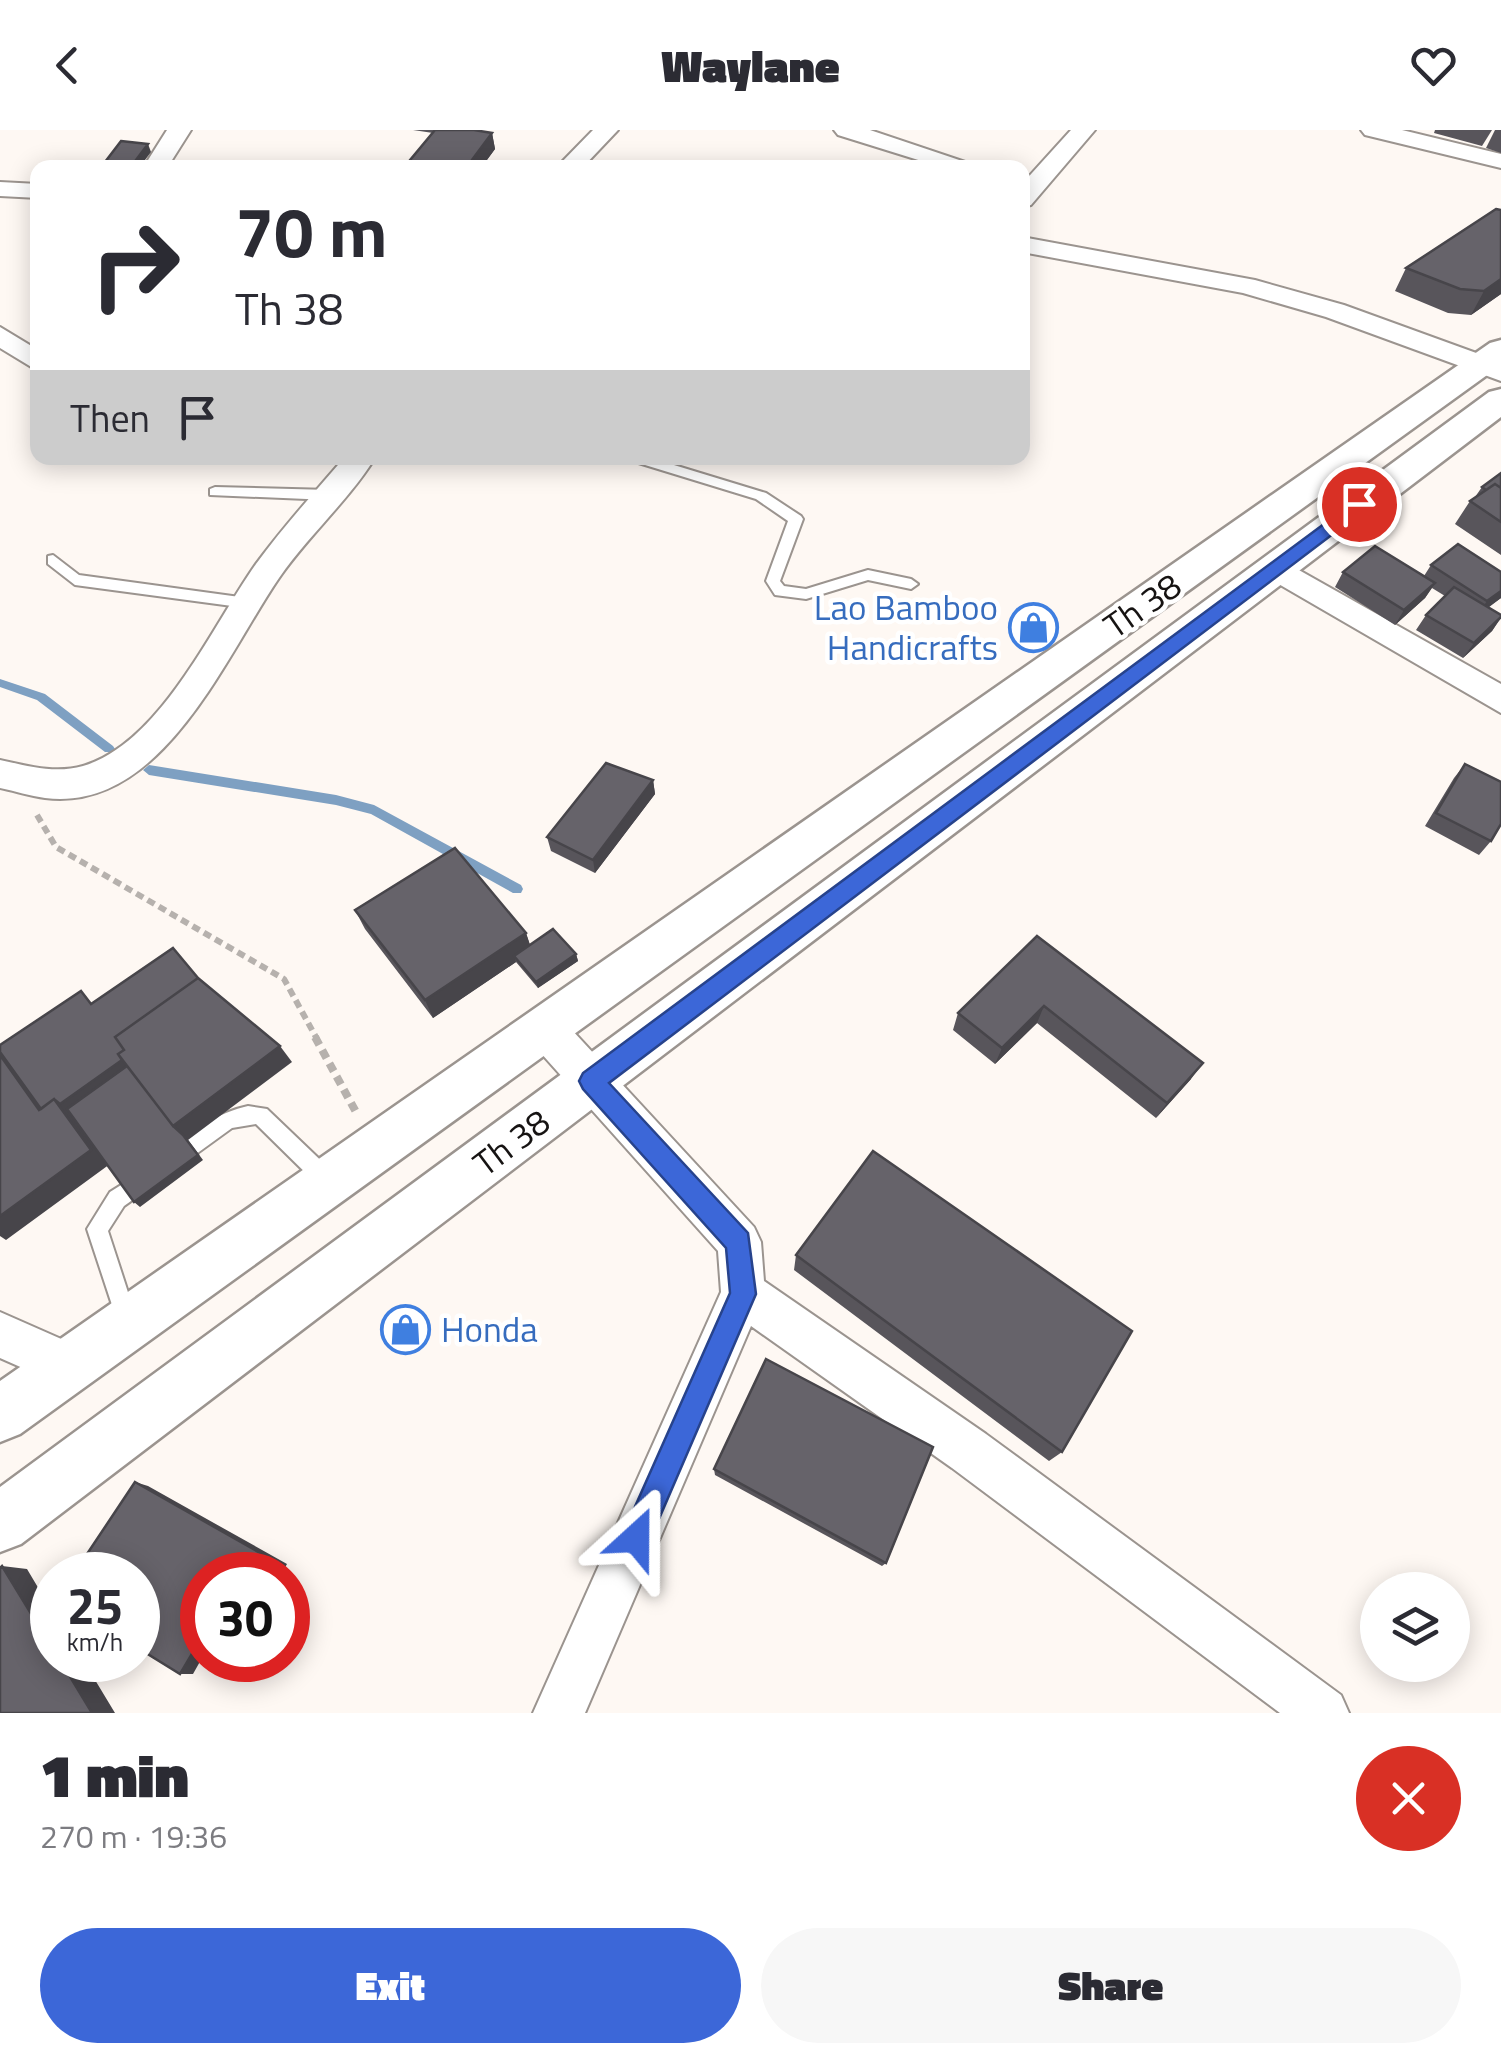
<!DOCTYPE html>
<html lang="en">
<head>
<meta charset="utf-8">
<style>
  body { margin:0; font-family:"Titillium Web",sans-serif; background:#f7f7f7; color:#2b2b33; height:100vh; display:flex; flex-direction:column; font-size:38px; white-space:nowrap }
  * { box-sizing:border-box; margin:0 }
  p { font-size:32px; color:#7c7c81 }
  .icon { flex:none; width:55px; height:55px; fill:none; stroke:currentColor; stroke-width:2; stroke-linecap:round; stroke-linejoin:round }
  .map { position:relative; height:1583px; overflow:hidden }
  .side { display:flex; flex-direction:column; background:#fff; flex:1 }
  .side>* { flex:none }
  .top-card { position:absolute; left:30px; top:30px; width:1000px; height:305px; border-radius:20px; box-shadow:0 5px 25px #0003; background:#fff; color:#2b2b33; overflow:hidden }
  .buttons { position:absolute; left:1360px; top:1442px; display:grid; gap:20px }
  .buttons a { display:grid; place-items:center; width:110px; height:110px; border-radius:50%; background:#fff; box-shadow:0 5px 25px #0003; font-size:50px }
  .speed { position:absolute; left:30px; top:1422px; display:flex; gap:20px; font-size:50px; font-weight:700; text-align:center }
  .speed>* { display:grid; place-content:center; width:130px; height:130px; border-radius:50%; background:#fff; box-shadow:0 5px 25px #0003; line-height:1 }
  .speed small { font-size:25px; font-weight:400 }
  .speed .limit { border:15px solid #d22; background:#fff; color:#111 }
  .pin { position:absolute; display:grid; place-items:center; width:85px; height:85px; color:#fff; margin:-42px; border:5px solid #fff; border-radius:50%; box-shadow:0 2px 10px #0007 }
  .me { position:absolute; width:110px; margin:-55px; rotate:24deg; stroke-linejoin:round; filter:drop-shadow(0 0 8px #0008) }
  .turn { display:flex; align-items:center; gap:35px; height:210px; padding:0 40px; font-size:45px }
  .turn .icon { width:130px; height:130px; stroke-width:2.5 }
  .turn b { display:block; font-size:70px; line-height:85px }
  .then { display:flex; align-items:center; height:95px; padding:0 40px; background:#0003; gap:20px; font-size:38px }
  .round { display:grid; place-items:center; flex:none; width:105px; height:105px; border-radius:52px; background:#f7f7f7 }
  .head { display:flex; align-items:center; justify-content:space-between; height:170px; padding:0 40px }
  h1 { font-size:60px; font-weight:800; line-height:75px }
  .action { display:flex; gap:20px; margin-top:auto; padding:20px 40px }
  .action a { flex:1; height:115px; border-radius:60px; background:#3c67d8; color:#fff; font-size:40px; font-weight:800; line-height:115px; text-align:center }
  .action a+a { background:#f7f7f7; color:#2b2b33 }
  header { display:flex; justify-content:space-between; align-items:center; height:130px; padding:0 40px; background:#fff; font-size:45px; font-weight:800 }
  .map>svg:first-child { display:block }
  .lines { fill:none; stroke-linecap:round; stroke-linejoin:round }
  .stream { fill:#7ea0c2; fill-rule:evenodd }
  .service-casing { stroke:#9b948f; stroke-width:4 }
  .minor-casing { stroke:#9b948f; stroke-width:4 }
  .tertiary-casing { stroke:#9b948f; stroke-width:5 }
  .path-far1 { stroke:#b6b1ad; stroke-width:6; stroke-dasharray:8 5; stroke-linecap:butt }
  .path { stroke:#b6b1ad; stroke-width:8; stroke-dasharray:9 6; stroke-linecap:butt }
  .service { fill:#fff; fill-rule:evenodd }
  .minor { fill:#fff; fill-rule:evenodd }
  .tertiary { fill:#fff; fill-rule:evenodd }
  .wall { fill:#58555b }
  .shaded-wall { fill:#47454a }
  .building { fill:#66636a; stroke:#47454a; stroke-width:2.5 }
  .route { fill:#3c67d8; stroke:#27438c; stroke-width:2.5 }
  .labels { text-anchor:middle; dominant-baseline:central; stroke-width:9; stroke-linejoin:round; paint-order:stroke }
  .street-label { font-size:35px; fill:#161312; stroke:#fff }
  .shop-label { font-size:35px; fill:#366cbe; stroke:#fff; text-anchor:end }
</style>
</head>
<body>
<header><svg class="icon" aria-label="back" viewBox="0 0 24 24"><path d="M15 5l-7 7 7 7"/></svg>Waylane<svg class="icon" aria-label="heart" viewBox="0 0 24 24"><path d="M12 20l-8-8c-3-5 5-10 8-4 3-6 11-1 8 4z"/></svg></header>
<div class="map">
<svg width="1501" height="1583" viewBox="0 0 1501 1583">
  <rect width="100%" height="100%" fill="#fef8f3"/>
  <g class="lines">
    <path class="stream" d="M0,549l45,15 68,52 2,3 -2,3h-8l-68,-52 -37,-13z
      M149,635l187,30 38,10 147,80 2,4 -2,4h-8l-142,-79 -35,-9 -187,-30 -6,-5z"/>
    <defs>
      <path id="service" d="M630,328h21l115,35 35,23 2,3 -23,62 4,5 22,3 62,-19 43,9 7,5 -7,5 -43,-9 -62,19 -31,-4 -9,-14 22,-60 -32,-22 -124,-38z
        M215,357l115,3 7,5 -7,5 -120,-5v-6z
        M53,425l26,20 168,23 7,5 -7,5 -172,-23 -27,-21v-8z
        M248,976l19,3 68,65 3,7 -3,7 -7,3 -7,-3 -65,-64 -24,4 -51,37 -7,2 -7,-2 -3,-7c12,-23 59,-47 84,-52z
        M145,1040l7,2 3,7 -3,7 -28,20 -16,25 28,86 -3,7 -7,3 -7,-3 -3,-7 -29,-88 23,-37z"/>
      <path id="minor" d="M167,0h24l-24,38h-24z
        M593,0h25l-36,38h-26z
        M834,0h36l113,38h-39l-106,-33z
        M1071,0h24l-64,75 -9,2v-23z
        M1361,0h41l99,24v14l-136,-33z
        M0,52l38,2v14l-38,-2z
        M1022,107l233,43 89,25 157,57v19l-175,-64 -83,-24 -221,-41z
        M0,197l38,23v21l-38,-23z
        M344,328h31c-27,43 -67,78 -96,120 -53,77 -117,235 -234,220 -15,-2 -30,-7 -45,-10v-28c28,6 55,14 83,6 78,-23 129,-140 173,-202 27,-37 58,-71 88,-106z
        M1274,426l227,128v29l-238,-138 -5,-8 5,-8z
        M545,881l14,5 195,211 7,15 3,39 222,153 355,261 8,18h-69l-328,-245 -201,-142 -166,387h-52l188,-421 -3,-41 -187,-209 -6,-13 6,-13z
        M0,1182l84,37 7,16 -7,16 -16,7 -68,-30z"/>
      <path id="tertiary" d="M1501,210v25l-1481,1069 -20,8v-61l1490,-1038z
        M1501,259v28l-1480,1127 -21,8v-65l1489,-1095z"/>
    </defs>
    <use href="#service" class="service-casing"/>
    <use href="#minor" class="minor-casing"/>
    <use href="#tertiary" class="tertiary-casing"/>
    <path class="path-far1" d="M37,685l19,32 228,132 33,60"/>
    <path class="path" d="M315,907l41,75"/>
    <use href="#service" class="service"/>
    <use href="#minor" class="minor"/>
    <use href="#tertiary" class="tertiary"/>
  </g>
  <path class="wall" d="M413,0h61l18,3 3,16 -14,19h-74l-1,-3 27,-32z
    M1435,0h57l-10,16 -48,-13z
    M1495,0h6v23l-15,-5z
    M1406,138l95,26 -30,21 -23,-2 -53,-22z
    M1501,343v82l-46,-31 15,-23 5,-4 7,-10z
    M1431,435l70,7v26l-13,9 13,11 -9,13 -29,27 -47,-28 10,-15 19,-19 -13,-8 -7,10 -30,27 -60,-38 8,-15 81,4z
    M1465,634l26,77 -12,14 -54,-29 29,-48z
    M653,650l2,14 -60,79 -44,-22 -4,-14z
    M355,780l171,23 4,12 46,9 2,7 -40,27 -22,-26 -83,56 -68,-89z
    M1037,806l154,143 -35,39 -119,-95 -42,41 -42,-34 5,-17z
    M796,1125l266,197 -13,9 -255,-191z
    M714,1339l172,94 -4,3 -167,-91z"/>
  <path class="shaded-wall" d="M492,3l3,16 -14,19h-15z
    M148,14l3,8 -12,16h-9z
    M1501,149v15l-30,21 13,-24z
    M1435,453l-10,15 -30,27 9,-15z
    M1501,461v7l-25,19 11,-16z
    M1501,487l-9,14 -29,27 11,-15z
    M653,650l2,14 -60,79 -2,-13z
    M526,803l6,18 -18,5 2,6 -83,56 -8,-18z
    M576,824l2,7 -40,27 -2,-6z
    M1044,876l-7,17 -42,41 7,-16z
    M280,916l12,16 -104,78 15,20 -63,47 -6,-5 -24,-38 -104,76 -6,-4v-20l39,-106 -39,-55v-5l54,49 76,-44z
    M1203,933l-12,16 -35,39 11,-15z
    M135,1352l13,4 139,78 -6,11h-12z
    M2,1436l25,3 25,42v37z
    M202,1507v21l-9,16h-13z
    M60,1530h23l32,53h-23z"/>
  <path class="building" d="M435,0h39l18,3 -26,35h-44l-16,-3z
    M121,11l27,3 -18,24 -28,-2z
    M1496,79l5,1v69l-17,12 -24,-2 -54,-21z
    M1501,343v15l-6,-4 -9,6 -4,-3z
    M1495,354l6,4v34l-31,-21z
    M1458,414l43,28v19l-14,10 -56,-36z
    M1375,416l60,37 -31,27 -61,-38z
    M1454,457l47,28v2l-27,26 -48,-28z
    M606,633l47,17 -60,80 -46,-23z
    M1465,634l36,18v42l-10,17 -55,-28z
    M455,718l71,85 -101,67 -70,-90z
    M553,799l23,25 -40,28 -22,-26z
    M1037,806l166,127 -36,40 -123,-97 -42,42 -44,-35z
    M173,818l25,30 -83,59 9,13 -6,4 4,6 -62,44 -6,-5 -13,10 -41,-57v-7l81,-54 10,13z
    M198,848l82,68 -107,80 -55,-72 6,-4 -9,-13z
    M0,925l39,55 15,-11 37,51 -91,66z
    M127,936l46,60 10,9 15,20 -64,47 -67,-93z
    M873,1021l259,180 -70,121 -266,-197z
    M766,1229l167,88 -47,116 -172,-94z
    M135,1352l141,80 -7,13h-67v62l-22,37 -42,-26v-73h-65z
    M2,1436l50,82v12h8l32,53h-92v-145z"/>
  <path class="route" d="M1359,368l7,2v9l-757,574 139,150 8,61 -110,255 -10,4 -11,-4 -4,-11 109,-245 -4,-45 -143,-159 -4,-8 4,-8z"/>
  <defs>
    <symbol id="shop-ring" viewBox="-11 -11 22 22"><circle r="9.5" fill="#fff" stroke="#3f7fe0" stroke-width="1.5"/><path d="M-5-2.5h2.3a2.7 3.5 0 0 1 5.4 0H5L5.5 6h-11ZM-1.5-2.5h3a1.5 2.3 0 0 0-3 0Z" fill="#3f7fe0"/></symbol>
  </defs>
  <g fill-rule="evenodd">
    <use href="#shop-ring" x="1006" y="470" width="55" height="55"/>
    <use href="#shop-ring" x="378" y="1172" width="55" height="55"/>
  </g>
  <g class="labels">
    <g class="street-label">
      <text transform="translate(1142 475) rotate(-35)">Th 38</text>
      <text transform="translate(511 1012) rotate(-37)">Th 38</text>
    </g>
    <g class="shop-label">
      <text x="998" y="477">Lao Bamboo<tspan x="998" dy="40">Handicrafts</tspan></text>
      <text x="441" y="1199" text-anchor="start">Honda</text>
    </g>
  </g>
</svg>
<div class="buttons">
<a><svg class="icon" aria-label="layers" viewBox="0 0 24 24"><path d="M12 4l9 5-9 5-9-5zM3 14l9 5 9-5"/></svg></a>
</div>
<div class="speed"><div>25<small>km/h</small></div><div class="limit">30</div></div>
<div class="pin" style="left:1359px;top:374px;background:#d93025"><svg class="icon" aria-label="arrive" viewBox="0 0 24 24"><path d="M6 21V4h12l-3 4 3 4H6"/></svg></div>
<svg class="me" style="left:636px;top:1408px" viewBox="-20 -20 40 40"><path d="M0-17L14 15 0 8-14 15z" fill="#3c67d8" stroke="#fff" stroke-width="4"/></svg>
<div class="top-card">
<div class="turn"><svg class="icon" aria-label="right" viewBox="0 0 24 24"><path d="M7 20v-9h11M14 6l5 5-5 5"/></svg><div><b>70 m</b>Th 38</div></div>
<div class="then">Then<svg class="icon" aria-label="arrive" viewBox="0 0 24 24"><path d="M6 21V4h12l-3 4 3 4H6"/></svg></div>
</div>
</div>
<section class="side">
<div class="head"><div><h1>1 min</h1><p>270 m · 19:36</p></div><a class="round" style="background:#d93025;color:#fff"><svg class="icon" aria-label="close" viewBox="0 0 24 24"><path d="M6 6l12 12M18 6L6 18"/></svg></a></div>
<div class="action"><a>Exit</a><a>Share</a></div>
</section>
</body>
</html>
